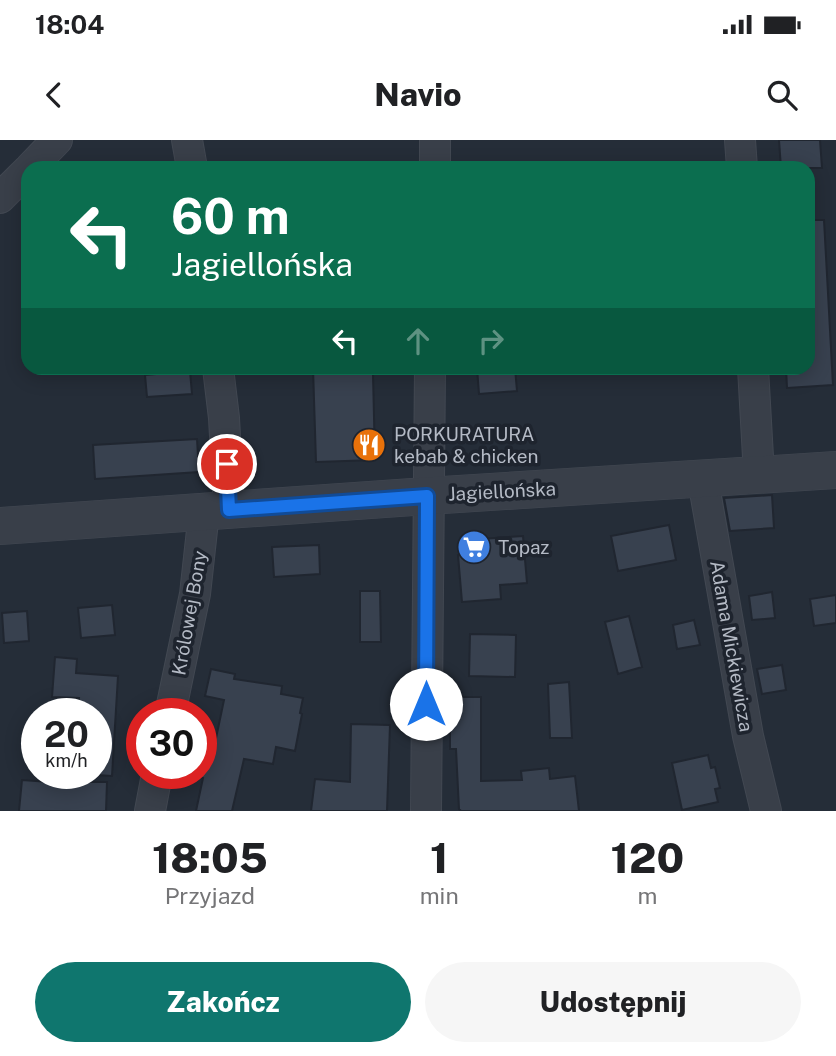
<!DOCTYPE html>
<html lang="pl">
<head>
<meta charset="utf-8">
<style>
  body { margin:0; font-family:"Public Sans",sans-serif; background:#f6f6f6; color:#202124; height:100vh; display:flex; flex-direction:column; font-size:26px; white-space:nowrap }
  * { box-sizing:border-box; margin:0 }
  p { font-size:23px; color:#757577 }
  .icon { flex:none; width:38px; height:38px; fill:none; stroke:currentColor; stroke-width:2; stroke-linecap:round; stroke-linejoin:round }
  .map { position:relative; height:671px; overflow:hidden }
  .drawer { display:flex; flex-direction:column; background:#fff; flex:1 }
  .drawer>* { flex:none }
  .guide { position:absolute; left:21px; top:21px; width:794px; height:214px; border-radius:21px; box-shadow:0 4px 18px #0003; background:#0b6e4f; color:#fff; overflow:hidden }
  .speed { position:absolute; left:21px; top:558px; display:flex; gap:14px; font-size:35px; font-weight:700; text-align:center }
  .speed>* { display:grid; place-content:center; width:91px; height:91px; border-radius:50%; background:#fff; box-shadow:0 4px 18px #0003; line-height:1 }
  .speed small { font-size:18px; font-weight:400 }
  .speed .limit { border:10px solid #d22; background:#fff; color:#111 }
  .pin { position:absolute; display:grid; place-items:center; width:60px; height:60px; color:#fff; margin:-30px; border:4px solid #fff; border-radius:50%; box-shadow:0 2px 7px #0007 }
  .me { position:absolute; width:77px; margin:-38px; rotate:0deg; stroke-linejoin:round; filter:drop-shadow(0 0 5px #0008) }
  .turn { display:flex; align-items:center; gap:24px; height:147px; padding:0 35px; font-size:32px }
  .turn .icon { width:91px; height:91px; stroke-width:2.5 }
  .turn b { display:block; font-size:49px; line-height:60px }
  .lanes { display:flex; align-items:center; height:66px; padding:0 35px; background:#0003; justify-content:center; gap:35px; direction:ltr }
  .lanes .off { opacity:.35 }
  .eta { display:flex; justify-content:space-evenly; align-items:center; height:119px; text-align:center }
  .eta b { font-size:42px; font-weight:800; line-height:49px }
  .primary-button { display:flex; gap:14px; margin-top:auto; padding:14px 35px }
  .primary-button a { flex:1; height:80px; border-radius:42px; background:#0f766e; color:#fff; font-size:28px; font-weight:800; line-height:80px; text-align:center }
  .primary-button a+a { background:#f6f6f6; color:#202124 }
  .status { display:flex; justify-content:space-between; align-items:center; height:49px; padding:0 35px; background:#fff; direction:ltr }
  .status svg { height:19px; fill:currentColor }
  header { display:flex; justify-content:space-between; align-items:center; height:91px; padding:0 35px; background:#fff; font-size:32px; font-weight:800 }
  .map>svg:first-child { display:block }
  .building { fill:#38414f; stroke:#202630; stroke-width:2 }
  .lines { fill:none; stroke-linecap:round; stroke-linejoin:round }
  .minor-casing { stroke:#424852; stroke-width:32 }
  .tertiary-casing { stroke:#424852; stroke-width:38 }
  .minor { stroke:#393f49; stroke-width:30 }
  .tertiary { stroke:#393f49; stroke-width:37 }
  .route-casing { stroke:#114b97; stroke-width:18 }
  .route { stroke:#1a73e8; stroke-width:12 }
  .labels { text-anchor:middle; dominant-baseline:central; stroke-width:7; stroke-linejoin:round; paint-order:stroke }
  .poi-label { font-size:19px; fill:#b4bac5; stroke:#1e242e; text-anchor:start }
  .street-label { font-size:19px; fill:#b4bac5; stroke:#1e242e }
</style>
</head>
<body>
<div class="status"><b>18:04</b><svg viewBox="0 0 49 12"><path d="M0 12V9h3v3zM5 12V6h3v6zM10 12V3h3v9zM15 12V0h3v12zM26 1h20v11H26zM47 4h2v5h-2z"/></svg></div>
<header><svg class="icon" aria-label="back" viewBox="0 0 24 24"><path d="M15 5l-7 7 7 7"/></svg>Navio<svg class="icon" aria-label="search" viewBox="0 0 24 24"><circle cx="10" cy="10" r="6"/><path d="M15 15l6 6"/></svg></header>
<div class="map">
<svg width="836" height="671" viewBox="0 0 836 671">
  <rect width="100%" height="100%" fill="#252d38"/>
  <path class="building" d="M779,0h41l2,28h-41z
    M808,80h16l9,165 -46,3 -1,-20h22z
    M313,228h57v6h3l2,86 -59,2z
    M477,228h38l2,23 -38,3z
    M190,231l2,23 -45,3 -2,-22z
    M197,299l2,33 -104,7 -2,-34z
    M772,355l2,33 -44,3 -6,-33z
    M669,385l7,35 -58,11 -7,-35z
    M523,396l4,47 -27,2 1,14 -39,3 -4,-47 8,-1 -1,-14z
    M319,405l1,29 -46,3 -2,-30z
    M360,451h20l1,51h-21z
    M772,452l3,26 -23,2 -3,-24z
    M836,455v28l-22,3 -4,-27z
    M112,465l3,30 -34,3 -3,-30z
    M27,471l2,30 -25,2 -2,-30z
    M629,476l13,51 -24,7 -13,-52z
    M694,480l6,25 -23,4 -4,-24z
    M470,494l46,1 -1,42 -46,-1z
    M55,517l22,2 -1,14 42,3 -6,100 -16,-1v-61h-19l2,-16 -27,-1z
    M782,525l4,25 -24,4 -5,-25z
    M211,529l24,5 -1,5 48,7 -1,8 22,4 -3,15 2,1 -7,37 -19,-4 -3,17 -29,-5 -12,52h-36l7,-33 -4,-1 8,-36 8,2 9,-43 -19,-4z
    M569,542l3,56h-22l-2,-54z
    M450,557h31v84l41,-1 -1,-9 28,-3 1,11 25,-3 4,35h-118l-2,-2 -3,-60h-6z
    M351,584l39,1 -3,86h-76l4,-32 35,3z
    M708,615l3,13 4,-1 5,21 -5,1 3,13 -36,8 -10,-47z
    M22,640l55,4v-2h30l-1,29h-87z"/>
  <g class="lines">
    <defs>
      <path id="minor" d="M187,0l5,28
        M740,0l2,28
        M30,28l27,-28
        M435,28v-28
        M0,58l28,-28
        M218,228l6,50 5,92
        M753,228l6,107
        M703,340l45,256 18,75
        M170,574l25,-120 9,-82
        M150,671l7,-37
        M426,671l4,-443"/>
      <path id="tertiary" d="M0,386l427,-30 409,-26"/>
    </defs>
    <use href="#minor" class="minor-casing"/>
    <use href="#tertiary" class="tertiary-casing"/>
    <use href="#minor" class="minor"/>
    <use href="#tertiary" class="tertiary"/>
  </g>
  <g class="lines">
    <defs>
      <path id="route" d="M227,324l2,46 198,-14 -1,208"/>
    </defs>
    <use href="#route" class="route-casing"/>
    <use href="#route" class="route"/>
  </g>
  <defs>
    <symbol id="restaurant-disc" viewBox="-11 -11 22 22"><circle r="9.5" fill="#e8710a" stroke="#1e242e"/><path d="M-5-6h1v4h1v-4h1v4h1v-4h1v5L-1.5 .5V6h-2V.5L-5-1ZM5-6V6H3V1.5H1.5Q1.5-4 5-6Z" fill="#fff"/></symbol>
    <symbol id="supermarket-disc" viewBox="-11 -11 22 22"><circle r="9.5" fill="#3f7fe0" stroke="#1e242e"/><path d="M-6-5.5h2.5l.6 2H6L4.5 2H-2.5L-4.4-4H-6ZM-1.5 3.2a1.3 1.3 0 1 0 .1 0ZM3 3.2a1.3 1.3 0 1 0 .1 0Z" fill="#fff"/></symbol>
  </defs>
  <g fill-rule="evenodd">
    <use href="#restaurant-disc" x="350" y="286" width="38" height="38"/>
    <use href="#supermarket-disc" x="455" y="388" width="38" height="38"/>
  </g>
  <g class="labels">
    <g class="poi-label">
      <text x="394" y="294">PORKURATURA<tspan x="394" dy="22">kebab &amp; chicken</tspan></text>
      <text x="498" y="407">Topaz</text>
    </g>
    <g class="street-label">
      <text transform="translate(502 351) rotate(-3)">Jagiellońska</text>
      <text transform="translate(189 473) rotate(-80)">Królowej Bony</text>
      <text transform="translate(732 506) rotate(80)">Adama Mickiewicza</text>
    </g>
  </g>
</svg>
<div class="speed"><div>20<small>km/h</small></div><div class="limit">30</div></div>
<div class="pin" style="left:227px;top:324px;background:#d93025"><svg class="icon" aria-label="arrive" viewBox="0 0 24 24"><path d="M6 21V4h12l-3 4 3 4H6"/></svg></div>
<svg class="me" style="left:426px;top:564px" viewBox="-20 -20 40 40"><circle r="19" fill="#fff"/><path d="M0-13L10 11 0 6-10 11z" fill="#1a73e8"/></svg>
<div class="guide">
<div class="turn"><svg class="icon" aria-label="left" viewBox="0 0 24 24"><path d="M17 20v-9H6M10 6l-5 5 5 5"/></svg><div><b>60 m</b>Jagiellońska</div></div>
<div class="lanes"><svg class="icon" aria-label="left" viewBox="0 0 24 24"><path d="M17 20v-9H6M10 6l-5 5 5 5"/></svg><svg class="icon off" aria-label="ahead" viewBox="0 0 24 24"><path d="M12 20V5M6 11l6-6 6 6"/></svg><svg class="icon off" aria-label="right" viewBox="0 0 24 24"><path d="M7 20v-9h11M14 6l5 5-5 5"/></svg></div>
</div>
</div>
<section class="drawer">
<div class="eta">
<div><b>18:05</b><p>Przyjazd</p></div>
<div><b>1</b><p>min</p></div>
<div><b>120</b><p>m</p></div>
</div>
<div class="primary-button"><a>Zakończ</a><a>Udostępnij</a></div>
</section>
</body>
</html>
